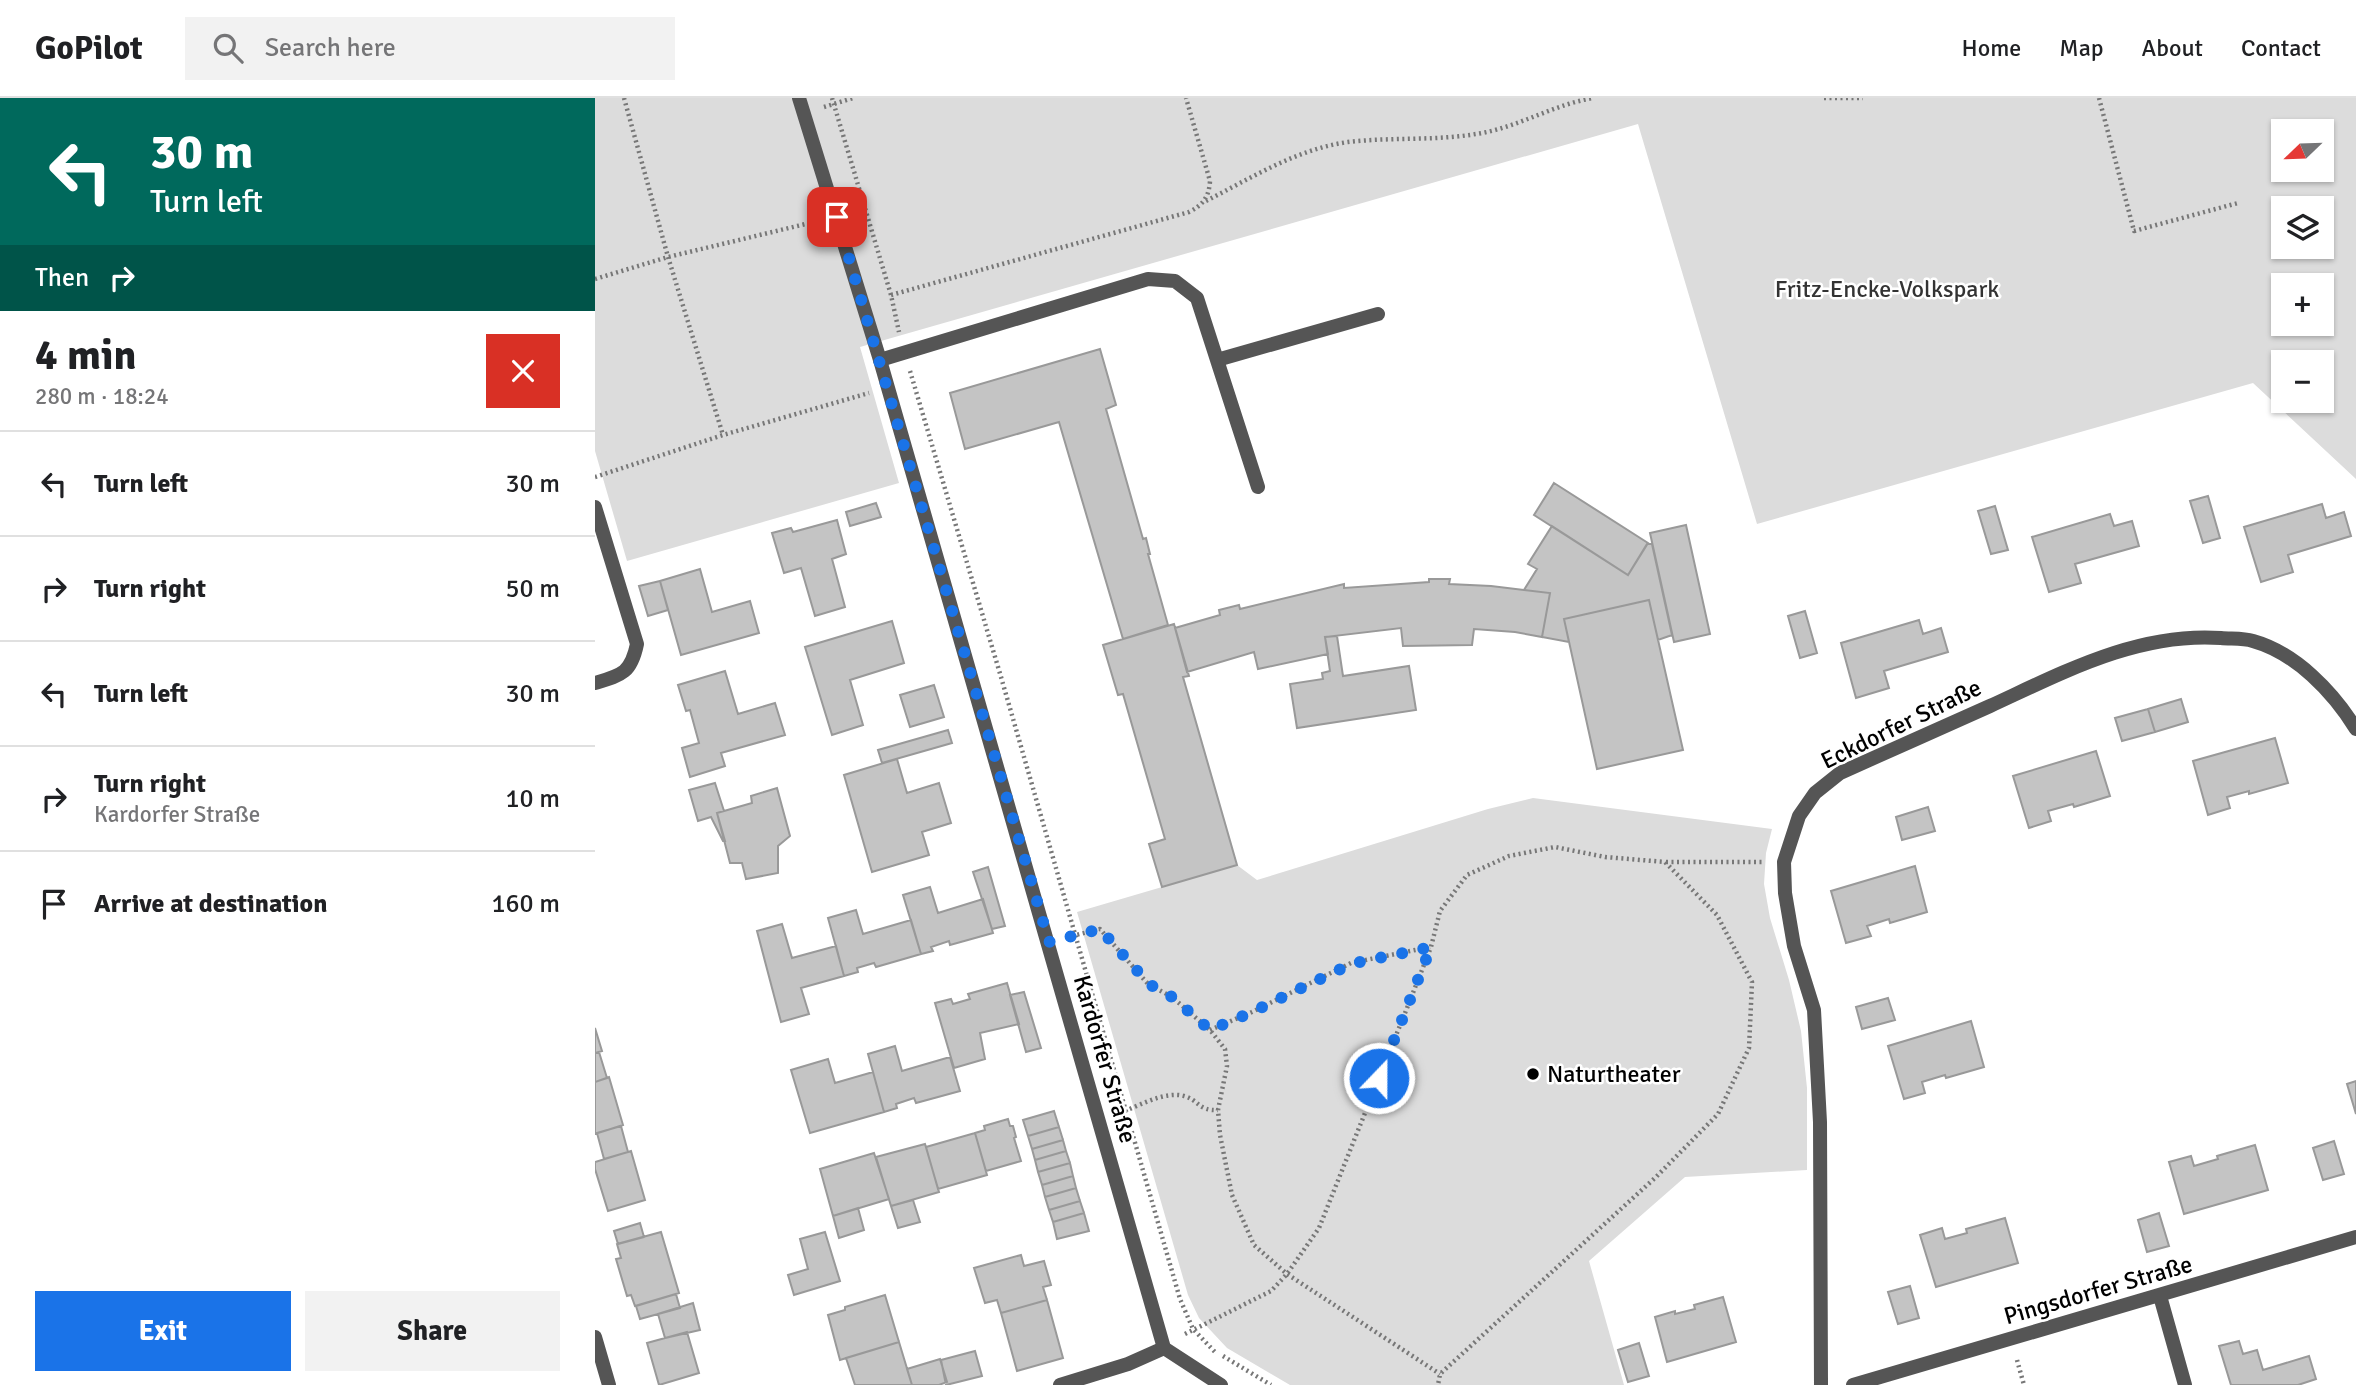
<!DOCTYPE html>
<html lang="en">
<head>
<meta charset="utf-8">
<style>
  body { margin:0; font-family:Signika,sans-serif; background:#f2f2f2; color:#202124; height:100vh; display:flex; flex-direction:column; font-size:26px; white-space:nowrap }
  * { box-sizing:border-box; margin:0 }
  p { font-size:23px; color:#757577 }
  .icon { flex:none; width:38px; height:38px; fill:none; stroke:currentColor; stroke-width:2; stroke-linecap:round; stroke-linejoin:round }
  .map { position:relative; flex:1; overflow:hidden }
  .side { display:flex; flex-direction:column; background:#fff; width:595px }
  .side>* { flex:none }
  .banner { background:#00695c; color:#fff; overflow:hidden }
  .needle { width:46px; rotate:247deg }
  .controls { position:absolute; left:1676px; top:21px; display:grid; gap:14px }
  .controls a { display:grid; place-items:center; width:63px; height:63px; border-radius:0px; background:#fff; box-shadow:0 2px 5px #0004; font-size:35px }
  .pin { position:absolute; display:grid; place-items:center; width:60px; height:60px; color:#fff; margin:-30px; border-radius:14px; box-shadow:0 4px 10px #0006 }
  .me { position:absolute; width:77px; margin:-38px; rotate:22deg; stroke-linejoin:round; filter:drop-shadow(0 0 5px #0008) }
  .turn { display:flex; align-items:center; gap:24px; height:147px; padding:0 35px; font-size:32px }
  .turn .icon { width:91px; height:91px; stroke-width:2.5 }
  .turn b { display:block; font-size:49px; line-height:60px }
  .then { display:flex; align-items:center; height:66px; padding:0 35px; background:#0003; gap:14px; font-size:26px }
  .round { display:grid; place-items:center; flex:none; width:74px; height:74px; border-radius:0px; background:#f2f2f2 }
  .overview { display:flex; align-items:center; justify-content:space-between; height:119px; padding:0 35px }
  h1 { font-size:42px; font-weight:800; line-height:52px }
  .action { display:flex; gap:14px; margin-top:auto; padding:14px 35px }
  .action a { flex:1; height:80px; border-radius:0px; background:#1a73e8; color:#fff; font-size:28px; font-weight:800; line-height:80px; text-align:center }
  .action a+a { background:#f2f2f2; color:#202124 }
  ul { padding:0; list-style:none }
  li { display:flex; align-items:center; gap:21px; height:105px; padding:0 35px; border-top:2px solid #e0e0e0 }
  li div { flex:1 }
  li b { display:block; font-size:26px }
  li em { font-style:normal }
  header { display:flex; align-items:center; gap:42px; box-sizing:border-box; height:98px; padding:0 35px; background:#fff; border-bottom:2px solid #e0e0e0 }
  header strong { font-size:33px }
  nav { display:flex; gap:38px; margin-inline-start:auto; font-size:24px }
  .search { width:490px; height:63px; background:#f2f2f2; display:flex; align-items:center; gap:18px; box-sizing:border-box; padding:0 24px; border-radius:0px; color:#757577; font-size:26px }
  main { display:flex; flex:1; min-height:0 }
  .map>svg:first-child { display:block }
  .green { fill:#dcdcdc; fill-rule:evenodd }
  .building { fill:#c4c4c4; stroke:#999; stroke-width:2 }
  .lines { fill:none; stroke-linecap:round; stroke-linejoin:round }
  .path { stroke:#777; stroke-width:4.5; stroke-dasharray:2 3.5; stroke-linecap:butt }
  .service { stroke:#555; stroke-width:14 }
  .minor { stroke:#555; stroke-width:14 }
  .route { stroke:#1a73e8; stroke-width:12; stroke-dasharray:0 21.6 }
  .poi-dot { fill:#000; stroke:#fff; stroke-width:2.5 }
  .labels { text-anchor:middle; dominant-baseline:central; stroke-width:5; stroke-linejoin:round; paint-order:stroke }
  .park-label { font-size:24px; fill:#333; stroke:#fff }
  .street-label { font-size:24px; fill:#000; stroke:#fff }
  .poi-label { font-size:24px; fill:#000; stroke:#fff; text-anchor:start }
</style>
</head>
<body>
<header>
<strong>GoPilot</strong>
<div class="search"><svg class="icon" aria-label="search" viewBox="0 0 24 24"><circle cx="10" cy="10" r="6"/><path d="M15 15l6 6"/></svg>Search here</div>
<nav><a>Home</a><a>Map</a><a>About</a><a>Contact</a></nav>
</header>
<main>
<section class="side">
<div class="banner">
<div class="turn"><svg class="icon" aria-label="left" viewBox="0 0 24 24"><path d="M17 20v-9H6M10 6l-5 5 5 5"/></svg><div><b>30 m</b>Turn left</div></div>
<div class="then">Then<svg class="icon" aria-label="right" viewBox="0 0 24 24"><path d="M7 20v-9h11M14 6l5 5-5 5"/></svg></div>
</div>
<div class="overview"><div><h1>4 min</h1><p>280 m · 18:24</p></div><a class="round" style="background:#d93025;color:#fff"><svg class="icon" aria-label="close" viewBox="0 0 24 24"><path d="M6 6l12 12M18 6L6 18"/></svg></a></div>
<ul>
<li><svg class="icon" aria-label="left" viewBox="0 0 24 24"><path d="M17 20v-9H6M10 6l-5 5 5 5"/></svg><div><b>Turn left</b></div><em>30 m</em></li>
<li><svg class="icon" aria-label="right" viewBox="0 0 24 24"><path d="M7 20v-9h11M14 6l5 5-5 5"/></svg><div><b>Turn right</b></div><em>50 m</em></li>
<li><svg class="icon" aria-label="left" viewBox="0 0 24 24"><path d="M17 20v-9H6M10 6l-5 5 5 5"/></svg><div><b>Turn left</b></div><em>30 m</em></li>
<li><svg class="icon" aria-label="right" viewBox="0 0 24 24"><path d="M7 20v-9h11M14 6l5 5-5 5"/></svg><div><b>Turn right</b><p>Kardorfer Straße</p></div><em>10 m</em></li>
<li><svg class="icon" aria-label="arrive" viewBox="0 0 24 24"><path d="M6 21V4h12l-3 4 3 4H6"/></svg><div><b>Arrive at destination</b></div><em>160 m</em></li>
</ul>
<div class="action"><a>Exit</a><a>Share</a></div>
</section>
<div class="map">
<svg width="1761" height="1287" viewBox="0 0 1761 1287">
  <rect width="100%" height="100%" fill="#fff"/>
  <path class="green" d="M0,0h1761v381l-103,-96 -496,141 -119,-400 -778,223 39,136 -272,78 -32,-110zM1689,33h38v39h-38zM1689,110h38v39h-38zM1689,187h38v39h-38zM1689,264h38v39h-38z
    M938,700l239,31 -6,24 -2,31 6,34 19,62 12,51 6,57v82l-122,7 -96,84 35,124h-334l-63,-37 -28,-30 -11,-23 -111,-383 160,-47 20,15 231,-71z"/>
  <path class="building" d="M505,251l16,56 -10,4 37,130 3,-1 4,16h-2l20,71 -45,14 -64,-217 -94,27 -15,-56z
    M959,385l94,60 -20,32 -94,-60z
    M1613,398l12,42 -17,5 -13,-42z
    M281,405l5,14 -31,9 -4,-14z
    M1727,406l4,14 18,-6 7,24 -63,19 5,17 -32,10 -17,-55z
    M1400,408l13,44 -17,4 -13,-43z
    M1515,416l4,12 18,-5 7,25 -64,18 6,19 -32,9 -17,-55z
    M242,422l9,34 -14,5 13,48 -30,9 -14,-48 -17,5 -12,-40 19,-5 2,4z
    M1091,427l24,109 -36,8 -24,-109z
    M957,428l76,49 19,-31h5l20,91 -14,5 -9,-40 -85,19 5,23 -27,-5 8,-44 -26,-3 13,-21 -9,-5z
    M105,471l12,43 38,-11 9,32 -78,22 -21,-74z
    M834,481h21l-1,5 42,2 59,7 -8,44 -27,-5 -41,-3 -2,16 -69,1 -2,-18 -76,9 3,17 -70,15 -4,-17 -67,20 -12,-44 45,-13 -1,-5 20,-5 1,4 104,-25v4l85,-6z
    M65,483l8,29 -20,6 -9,-30z
    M1054,502l34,150 -86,19 -33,-150z
    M1210,513l12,42 -17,5 -12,-42z
    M1324,522l4,14 18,-6 7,24 -64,19 5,17 -33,10 -15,-55z
    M297,523l12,42 -54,17 13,45 -31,10 -27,-88z
    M579,526l15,52 -6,1 54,188 -75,22 -13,-43 16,-5 -42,-145 -5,1 -15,-50z
    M742,538l6,40 66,-10 7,44 -119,18 -7,-44 33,-5 -1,-6 8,-2 -5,-34z
    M130,573l13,43 37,-11 10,32 -64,18 4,13 -35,11 -8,-29 17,-5 -9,-33 -4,1 -8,-26z
    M339,587l10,32 -34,10 -10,-32z
    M1586,601l7,23 -33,10 -7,-23z
    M1553,611l7,23 -33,9 -7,-23z
    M353,632l4,13 -70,20 -4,-13z
    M1680,640l13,45 -39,11v-3l-22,6 3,11 -22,7 -15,-54z
    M1501,653l14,45 -36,11 -1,-3 -25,7 3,10 -22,7 -16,-52z
    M302,661l10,34 32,-10 12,40 -29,9 7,23 -57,17 -28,-97z
    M120,685l9,28 -7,2 8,28h-2l-12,-24 -13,4 -9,-31z
    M182,690l13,48 -12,10v27l-32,6 -4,-16h-12l-13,-50 35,-10 -1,-7z
    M1333,709l7,24 -33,9 -6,-23z
    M1320,768l12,46 -37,11 -1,-4 -22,7 4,10 -25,7 -15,-52z
    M393,769l17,59 -13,3 -19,-57z
    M335,789l8,26 45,-14 10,34 -43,12 -1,-4 -18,6 2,4 -12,3 -18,-59z
    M261,812l7,24 48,-14 10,34 -45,13 -2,-4 -17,5 1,4 -14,4 -16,-58z
    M187,826l10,34 44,-12 8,30 -43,12 8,26 -28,8 -24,-91z
    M412,885l12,41 -39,9 5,26 -31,9 -19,-65 16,-4 2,5 17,-5 -2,-5z
    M429,894l17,56 -15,4 -16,-57z
    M1293,900l7,22 -33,9 -6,-22z
    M1376,923l13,46 -38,11 -1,-3 -23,7 3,11 -21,6 -16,-53z
    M0,930l7,23 -7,2z
    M300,948l7,25 48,-14 10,34 -44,12 -2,-5 -18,6 1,4 -13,4 -16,-58z
    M4,954l8,26 -12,4v-29z
    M233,961l7,24 38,-11 11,40 -74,21 -19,-63z
    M14,979l14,48 -28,9v-52z
    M1761,983v33l-9,-30z
    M459,1013l5,16 -31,9 -5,-16z
    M413,1021l2,7h3l3,11 -2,1 7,23 -35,10 -11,-38 10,-3 -1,-4z
    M26,1028l7,26 -24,7 -7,-26z
    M464,1029l4,13 -31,9 -4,-13z
    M380,1035l12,42 -49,14 -12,-42z
    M468,1042l3,11 -31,9 -3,-11z
    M1739,1043l10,33 -21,6 -10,-32z
    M330,1046l14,48 -48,14 -15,-49z
    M1660,1047l13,45 -84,24 -15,-52 22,-6 3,10 24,-7 -1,-3z
    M36,1053l14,49 -37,11 -13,-42v-7z
    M471,1053l4,12 -32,9 -3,-12z
    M279,1055l15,46 -56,17 -13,-47z
    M475,1065l3,13 -31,9 -4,-13z
    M478,1078l3,12 -31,9 -3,-12z
    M481,1090l4,13 -31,9 -4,-13z
    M318,1102l7,22 -22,6 -7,-22z
    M485,1103l4,12 -31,9 -4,-12z
    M263,1110l6,22 -25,8 -6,-22z
    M489,1115l5,18 -32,8 -4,-17z
    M1564,1115l10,33 -22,6 -9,-32z
    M1410,1120l13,45 -82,24 -16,-52 22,-7 3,11 22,-6 -1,-4z
    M45,1125l4,14 -26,7 -4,-13z
    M66,1134l18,61 -44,13 -4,-11 -4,1 -11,-37 5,-1 -4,-14z
    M230,1134l15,49 -46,14 -6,-20 20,-6 -8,-30z
    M426,1157l3,11 20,-5 7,24 -8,2 4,13 -46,13 -4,-13 -12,3 -11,-35z
    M1315,1188l9,32 -21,6 -10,-32z
    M81,1196l4,14 -40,11 -4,-13z
    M290,1197l14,47 -59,18 -12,-45 17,-5v-3z
    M1128,1199l13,45 -69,20 -12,-45 20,-6v3l20,-5 -1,-4z
    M452,1202l16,58 -46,13 -16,-58z
    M98,1205l7,27 -35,8 -7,-24z
    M92,1234l12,41 -40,12 -12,-42z
    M1644,1243l4,13 14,-4 6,20 46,-14 7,23 -18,6h-67l-12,-39z
    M304,1244l13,43h-57l-9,-27z
    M1044,1245l10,33 -21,6 -10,-32z
    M380,1253l7,25 -36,9 -5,-25z
    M345,1261l7,23 -8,3h-27l-5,-16z"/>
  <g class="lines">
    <path class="path" d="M29,0l44,159 55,178
      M237,0l59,197 8,37
      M1229,0h39
      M1504,0l35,133 104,-28
      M229,9l29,-9
      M611,103c45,-23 91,-52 142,-59 43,-5 86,-1 128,-8 41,-6 76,-29 117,-36
      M0,181l73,-22 146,-35
      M296,197l298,-83c14,-7 20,-15 21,-31l-24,-83
      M315,273l91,306 179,622 13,30 22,23
      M0,379l128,-42 146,-42
      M1071,764h96
      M477,838l28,-7 48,55 24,13 38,33 15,19 2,17 -9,44 2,25 12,60 22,50 33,29 153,100
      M615,932l42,-18 99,-49 79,-16
      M530,1013c17,-7 41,-20 59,-15 15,4 14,15 34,14
      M590,1236l86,-43 16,-17 32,-46 90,-225 22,-56 9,-36 27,-36 42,-19 46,-9 50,10 60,5 52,53 35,67 -3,66 -31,66 -62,63 -216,197 -2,11
      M628,1258l48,29
      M1422,1262l7,25"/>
    <path class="service" d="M285,262l268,-81 27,2 22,17 61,189
      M622,262l161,-46
      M465,1287l68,-21 36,-16"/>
    <path class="minor" d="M204,0l81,262 284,988 57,37
      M0,409l42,137c-6,29 -15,31 -42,39
      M1565,1198l25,89
      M0,1239l14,48
      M1226,1287l-1,-263 -6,-112 -20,-64 -9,-53 -1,-31 15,-46 16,-23 25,-20c50,-22 100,-45 150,-67 74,-34 148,-74 231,-68 10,1 22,0 32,3 43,12 80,51 103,88
      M1258,1287l503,-148"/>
  </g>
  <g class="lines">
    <path class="route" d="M242,119l212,725 51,-13 49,55 23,13 38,33 42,-18 99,-48 80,-17 -52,131"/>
  </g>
  <circle class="poi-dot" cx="938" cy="976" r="7"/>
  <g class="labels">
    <g class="park-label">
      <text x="1292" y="191">Fritz-Encke-Volkspark</text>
    </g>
    <g class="street-label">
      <text transform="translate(1306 626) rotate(-26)">Eckdorfer Straße</text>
      <text transform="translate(510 961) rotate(74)">Kardorfer Straße</text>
      <text transform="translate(1503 1192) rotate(-16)">Pingsdorfer Straße</text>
    </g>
    <g class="poi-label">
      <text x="952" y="976">Naturtheater</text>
    </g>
  </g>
</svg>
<div class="controls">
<a><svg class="needle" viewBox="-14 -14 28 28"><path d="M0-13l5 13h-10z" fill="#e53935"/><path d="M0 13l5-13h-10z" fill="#757577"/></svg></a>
<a><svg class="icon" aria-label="layers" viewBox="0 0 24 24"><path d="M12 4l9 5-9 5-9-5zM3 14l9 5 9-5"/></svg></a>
<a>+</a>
<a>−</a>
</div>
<div class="pin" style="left:242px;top:119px;background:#d93025"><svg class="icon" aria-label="arrive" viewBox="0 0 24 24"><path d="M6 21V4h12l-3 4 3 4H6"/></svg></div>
<svg class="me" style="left:784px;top:980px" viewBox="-20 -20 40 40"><circle r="17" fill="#1a73e8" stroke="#fff" stroke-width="3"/><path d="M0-11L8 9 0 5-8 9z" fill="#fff"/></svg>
</div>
</main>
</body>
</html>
